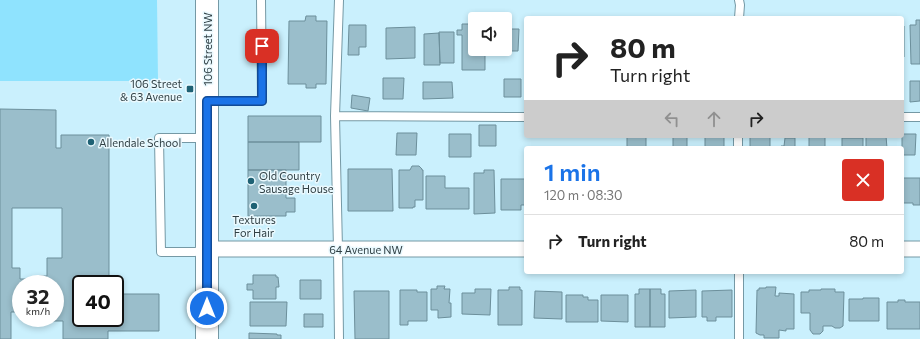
<!DOCTYPE html>
<html lang="en">
<head>
<meta charset="utf-8">
<style>
  body { margin:0; font-family:Commissioner,sans-serif; background:#f2f2f2; color:#222; height:100vh; display:flex; flex-direction:column; font-size:15px; white-space:nowrap }
  * { box-sizing:border-box; margin:0 }
  p { font-size:13px; color:#767676 }
  .icon { flex:none; width:22px; height:22px; fill:none; stroke:currentColor; stroke-width:2; stroke-linecap:round; stroke-linejoin:round }
  .map { position:relative; flex:1; overflow:hidden }
  .panel { position:absolute; left:524px; top:146px; width:380px; height:128px; display:flex; flex-direction:column; background:#fff; border-radius:4px; box-shadow:0 2px 6px #0003 }
  .panel>* { flex:none }
  .hud { position:absolute; left:524px; top:16px; width:380px; height:122px; border-radius:4px; box-shadow:0 2px 6px #0003; background:#fff; color:#222; overflow:hidden }
  .tools { position:absolute; left:468px; top:12px; display:grid; gap:8px }
  .tools a { display:grid; place-items:center; width:44px; height:44px; border-radius:4px; background:#fff; box-shadow:0 2px 6px #0003; font-size:20px }
  .speed { position:absolute; left:12px; top:275px; display:flex; gap:8px; font-size:20px; font-weight:700; text-align:center }
  .speed>* { display:grid; place-content:center; width:52px; height:52px; border-radius:50%; background:#fff; box-shadow:0 2px 6px #0003; line-height:1 }
  .speed small { font-size:10px; font-weight:400 }
  .speed .limit { border:2px solid #111; border-radius:6px; background:#fff; color:#111 }
  .pin { position:absolute; display:grid; place-items:center; width:34px; height:34px; color:#fff; margin:-17px; border-radius:8px; box-shadow:0 2px 6px #0006 }
  .me { position:absolute; width:44px; margin:-22px; rotate:0deg; stroke-linejoin:round; filter:drop-shadow(0 0 3px #0008) }
  .turn { display:flex; align-items:center; gap:14px; height:84px; padding:0 20px; font-size:18px }
  .turn .icon { width:52px; height:52px; stroke-width:2.5 }
  .turn b { display:block; font-size:28px; line-height:34px }
  .lanes { display:flex; align-items:center; height:38px; padding:0 20px; background:#0003; justify-content:center; gap:20px; direction:ltr }
  .lanes .off { opacity:.35 }
  .round { display:grid; place-items:center; flex:none; width:42px; height:42px; border-radius:4px; background:#f2f2f2 }
  .overview { display:flex; align-items:center; justify-content:space-between; height:68px; padding:0 20px }
  h1 { font-size:24px; font-weight:600; line-height:30px; color:#1a73e8 }
  ul { padding:0; list-style:none }
  li { display:flex; align-items:center; gap:12px; height:52px; padding:0 20px; border-top:1px solid #e0e0e0 }
  li div { flex:1 }
  li b { display:block; font-size:15px }
  li em { font-style:normal }
  .map>svg:first-child { display:block }
  .green { fill:#8fe3fe }
  .building { fill:#9abecb; stroke:#6c8f9b; fill-rule:evenodd }
  .lines { fill:none; stroke-linecap:round; stroke-linejoin:round }
  .lane-casing { stroke:#7599a5; stroke-width:10 }
  .street-casing { stroke:#7599a5; stroke-width:17 }
  .secondary-casing { stroke:#7599a5; stroke-width:24 }
  .lane { stroke:#fff; stroke-width:8 }
  .street { stroke:#fff; stroke-width:15 }
  .secondary { stroke:#fff; stroke-width:22 }
  .route-casing { stroke:#114b97; stroke-width:10 }
  .route { stroke:#1a73e8; stroke-width:7 }
  .poi-dot { fill:#1e6174; stroke:#eaf9fe; stroke-width:1.5 }
  .labels { text-anchor:middle; dominant-baseline:central; stroke-width:3; stroke-linejoin:round; paint-order:stroke }
  .street-label { font-size:11px; fill:#2f3f44; stroke:#eaf9fe }
  .poi-label { font-size:11px; fill:#2f3f44; stroke:#eaf9fe; text-anchor:start }
</style>
</head>
<body>
<div class="map">
<svg width="920" height="339" viewBox="0 0 920 339">
  <rect width="100%" height="100%" fill="#caf0fd"/>
  <path class="green" d="M0,0h157l1,81h-158z"/>
  <path class="building" d="M306,16h10v5h11l-1,63h-10v4h-10v-4h-18l1,-63h16z
    M916,20h4v44h-9l-1,-39h6z
    M462,24h13v25h10v21h-23v-35h-5v-5h5z
    M349,25h17v22h-7v8h-11z
    M902,26h2v31h-2z
    M415,27v31l-29,1v-31z
    M505,29h14l-1,22h-23v-2h10z
    M439,32h15v31h-14z
    M439,33l1,32h-16v-31z
    M383,78h21l-1,21h-20z
    M504,79h17v18h-17z
    M910,81h10v20l-10,1z
    M423,82h29l1,16 -30,1z
    M352,95l18,3 -2,13 -17,-3z
    M0,109l56,1v38h5v-13h48v142h5v7h-33v34h34v-24h44v37h-51v8h-45v-18h-16v-3h8v-34h-34v28h-10v27h-11zM12,208h50v50h-15v18h-8v3h-19v-11h-8z
    M248,116h73v26h-73z
    M479,125h17v21h-17z
    M397,133h20l-1,22h-20z
    M449,134h22v23h-22z
    M902,134h14l-1,21h-13z
    M673,136h14v12h-14z
    M705,136h19v12h-19z
    M750,136h20v12h-20z
    M809,136h16v12h-16z
    M886,136l1,12h-21v-11z
    M627,137h19v11h-19z
    M785,138h10v10h-14v-2h3z
    M842,138h21v10h-21z
    M248,142h51v28h-51z
    M412,166h7l3,3v1h1v30h-8v7h-2v1h-14v-38h11z
    M348,169h44l1,42h-45z
    M248,170h38v28h9v14h-9v4h-38z
    M484,170h10l1,43 -21,1v-41h10z
    M426,176h19v12h24v21h-43z
    M902,178h18v27h-7v-2h-11z
    M501,179h25v26h-5v5h-20z
    M253,275h23v2h2l1,10h-3v12h-23v-9h-6v-6h6z
    M300,280h21v19h-21z
    M437,286h8l-1,3h6l-1,14h2v14l-13,1v-8h-7v-21h6z
    M509,287h11v3h2v35h-24v-35h11z
    M766,287h10l-1,9h4v-3l15,1v35h-8v2l-7,-1v8h-15v-3h-4l-4,-2 1,-43h2v-2h7z
    M475,289h16l-1,26 -28,-1v-21h13z
    M639,289h11v38h-15v-33h4z
    M650,289h11v5h4v33h-15z
    M821,289h14v3h9l-1,34 -3,2h-5l-3,-2h-9v5l-3,3h-7l-3,-4v-17h-9v-21h8v-2h12z
    M400,290h17v2h10v29h-19v4h-8z
    M696,290v27l-27,1v-27z
    M732,290v27h-16v4h-9v-4h-5v-26z
    M354,291h35v48h-34z
    M535,291l27,1v27l-28,-1z
    M566,295h17v2h5v3h10v22h-32z
    M601,295h27v27l-27,-1z
    M863,298h16v23h-30v-22h14z
    M898,300h7v2h15v27h-33v-27h11z
    M250,302h37l-1,24h-36z
    M304,314h19v13h-19z
    M249,333l28,1v1h4v4h-32z"/>
  <g class="lines">
    <defs>
      <path id="lane" d="M339,0l-4,116 3,133 1,90
        M739,0l1,5 -1,13
        M208,101h54l-1,-101
        M335,116l191,1
        M902,117h18
        M738,136v12
        M206,249l-11,3h-34l-2,-114h47
        M739,339v-67"/>
      <path id="street" d="M207,249h319
        M902,249h18"/>
      <path id="secondary" d="M207,0v339"/>
    </defs>
    <use href="#lane" class="lane-casing"/>
    <use href="#street" class="street-casing"/>
    <use href="#secondary" class="secondary-casing"/>
    <use href="#lane" class="lane"/>
    <use href="#street" class="street"/>
    <use href="#secondary" class="secondary"/>
  </g>
  <g class="lines">
    <defs>
      <path id="route" d="M207,308v-207h55v-55"/>
    </defs>
    <use href="#route" class="route-casing"/>
    <use href="#route" class="route"/>
  </g>
  <g class="poi-dot">
    <rect x="186" y="85" width="8" height="8" rx="2"/>
    <circle cx="91" cy="142" r="4"/>
    <circle cx="251" cy="181" r="4"/>
    <circle cx="254" cy="206" r="4"/>
  </g>
  <g class="labels">
    <g class="street-label">
      <text transform="translate(207 49) rotate(-90)">106 Street NW</text>
      <text x="366" y="249">64 Avenue NW</text>
    </g>
    <g class="poi-label">
      <text x="182" y="83" text-anchor="end">106 Street<tspan x="182" dy="13">&amp; 63 Avenue</tspan></text>
      <text x="99" y="142">Allendale School</text>
      <text x="259" y="175">Old Country<tspan x="259" dy="13">Sausage House</tspan></text>
      <text x="254" y="219" text-anchor="middle">Textures<tspan x="254" dy="13">For Hair</tspan></text>
    </g>
  </g>
</svg>
<div class="tools">
<a><svg class="icon" aria-label="sound" viewBox="0 0 24 24"><path d="M4 9h4l5-4v14l-5-4H4zM17 9q2 3 0 6"/></svg></a>
</div>
<div class="speed"><div>32<small>km/h</small></div><div class="limit">40</div></div>
<div class="pin" style="left:262px;top:46px;background:#d93025"><svg class="icon" aria-label="arrive" viewBox="0 0 24 24"><path d="M6 21V4h12l-3 4 3 4H6"/></svg></div>
<svg class="me" style="left:207px;top:308px" viewBox="-20 -20 40 40"><circle r="17" fill="#1a73e8" stroke="#fff" stroke-width="3"/><path d="M0-11L8 9 0 5-8 9z" fill="#fff"/></svg>
<div class="hud">
<div class="turn"><svg class="icon" aria-label="right" viewBox="0 0 24 24"><path d="M7 20v-9h11M14 6l5 5-5 5"/></svg><div><b>80 m</b>Turn right</div></div>
<div class="lanes"><svg class="icon off" aria-label="left" viewBox="0 0 24 24"><path d="M17 20v-9H6M10 6l-5 5 5 5"/></svg><svg class="icon off" aria-label="ahead" viewBox="0 0 24 24"><path d="M12 20V5M6 11l6-6 6 6"/></svg><svg class="icon" aria-label="right" viewBox="0 0 24 24"><path d="M7 20v-9h11M14 6l5 5-5 5"/></svg></div>
</div>
<section class="panel">
<div class="overview"><div><h1>1 min</h1><p>120 m · 08:30</p></div><a class="round" style="background:#d93025;color:#fff"><svg class="icon" aria-label="close" viewBox="0 0 24 24"><path d="M6 6l12 12M18 6L6 18"/></svg></a></div>
<ul>
<li><svg class="icon" aria-label="right" viewBox="0 0 24 24"><path d="M7 20v-9h11M14 6l5 5-5 5"/></svg><div><b>Turn right</b></div><em>80 m</em></li>
</ul>
</section>
</div>
</body>
</html>
